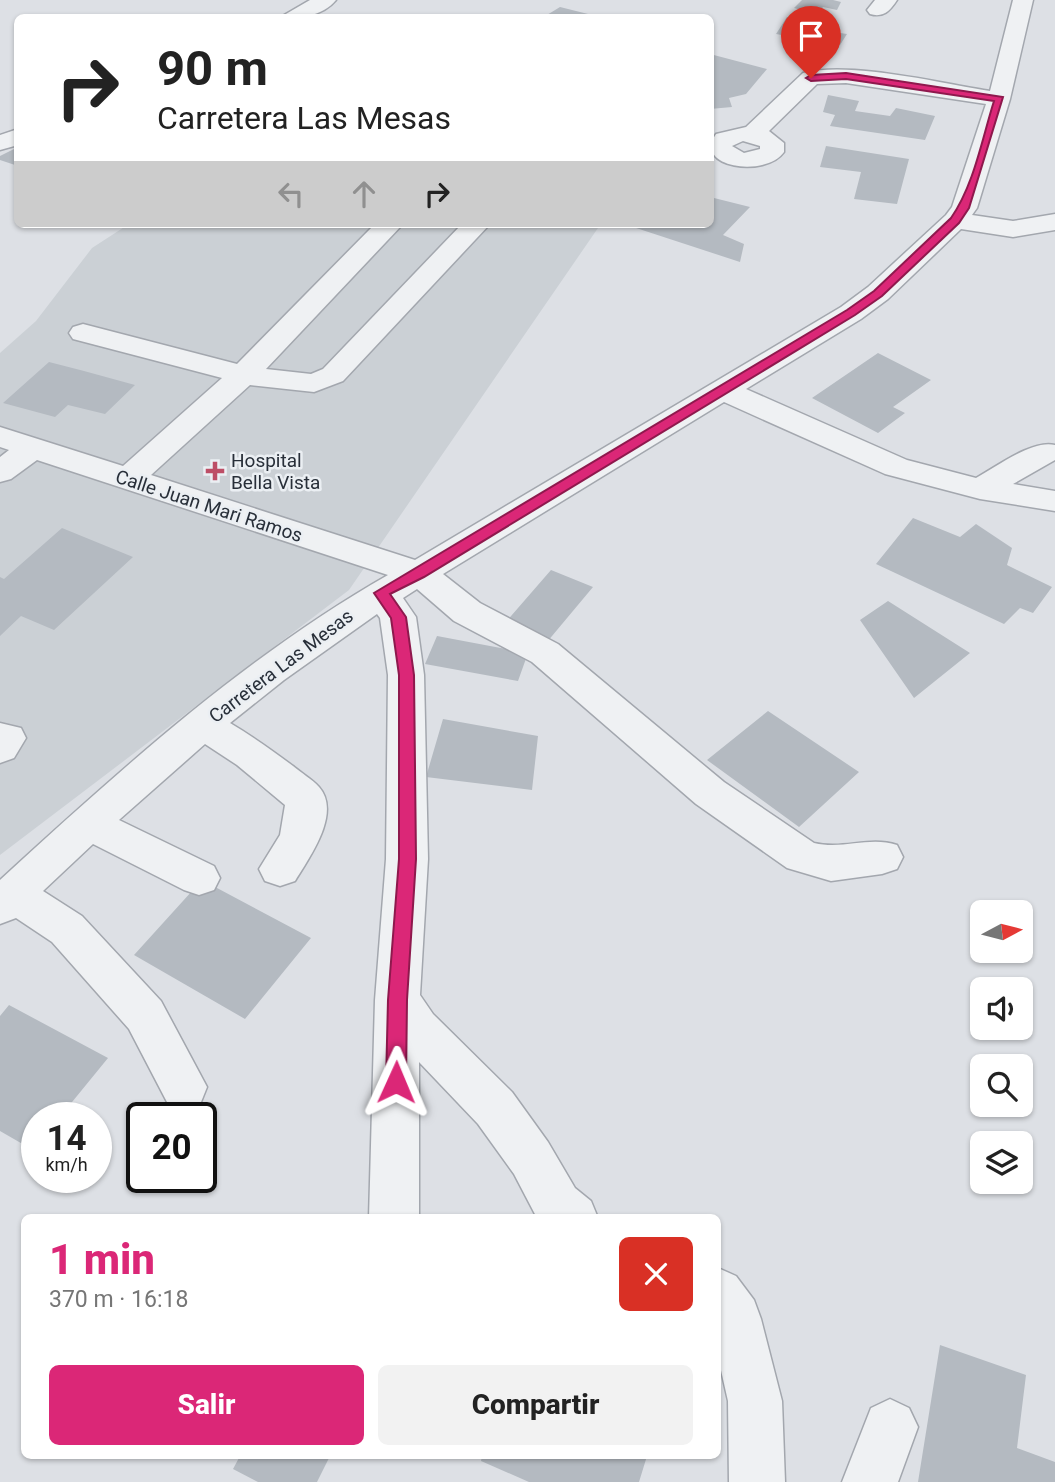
<!DOCTYPE html>
<html lang="es">
<head>
<meta charset="utf-8">
<style>
  body { margin:0; font-family:Roboto,sans-serif; background:#f2f2f2; color:#222; height:100vh; display:flex; flex-direction:column; font-size:26px; white-space:nowrap }
  * { box-sizing:border-box; margin:0 }
  p { font-size:23px; color:#767676 }
  .icon { flex:none; width:38px; height:38px; fill:none; stroke:currentColor; stroke-width:2; stroke-linecap:round; stroke-linejoin:round }
  .map { position:relative; flex:1; overflow:hidden }
  .drawer { position:absolute; left:21px; top:1214px; width:700px; height:245px; display:flex; flex-direction:column; background:#fff; border-radius:10px; box-shadow:0 2px 5px #0004 }
  .drawer>* { flex:none }
  .guide { position:absolute; left:14px; top:14px; width:700px; height:214px; border-radius:10px; box-shadow:0 2px 5px #0004; background:#fff; color:#222; overflow:hidden }
  .needle { width:46px; rotate:83deg }
  .buttons { position:absolute; left:970px; top:900px; display:grid; gap:14px }
  .buttons a { display:grid; place-items:center; width:63px; height:63px; border-radius:10px; background:#fff; box-shadow:0 2px 5px #0004; font-size:35px }
  .speed { position:absolute; left:21px; top:1102px; display:flex; gap:14px; font-size:35px; font-weight:700; text-align:center }
  .speed>* { display:grid; place-content:center; width:91px; height:91px; border-radius:50%; background:#fff; box-shadow:0 2px 5px #0004; line-height:1 }
  .speed small { font-size:18px; font-weight:400 }
  .speed .limit { border:4px solid #111; border-radius:10px; background:#fff; color:#111 }
  .pin { position:absolute; display:grid; place-items:center; width:60px; height:60px; color:#fff; margin:-72px -30px; border-radius:50% 50% 50% 0; rotate:-45deg; box-shadow:0 0 7px #0007 }
  .pin .icon { rotate:45deg }
  .me { position:absolute; width:77px; margin:-38px; rotate:1deg; stroke-linejoin:round; filter:drop-shadow(0 0 5px #0008) }
  .turn { display:flex; align-items:center; gap:24px; height:147px; padding:0 28px; font-size:32px }
  .turn .icon { width:91px; height:91px; stroke-width:2.5 }
  .turn b { display:block; font-size:49px; line-height:60px }
  .lanes { display:flex; align-items:center; height:66px; padding:0 28px; background:#0003; justify-content:center; gap:35px; direction:ltr }
  .lanes .off { opacity:.35 }
  .round { display:grid; place-items:center; flex:none; width:74px; height:74px; border-radius:10px; background:#f2f2f2 }
  .overview { display:flex; align-items:center; justify-content:space-between; height:119px; padding:0 28px }
  h1 { font-size:42px; font-weight:800; line-height:52px; color:#db2777 }
  .button { display:flex; gap:14px; margin-top:auto; padding:14px 28px }
  .button a { flex:1; height:80px; border-radius:10px; background:#db2777; color:#fff; font-size:28px; font-weight:800; line-height:80px; text-align:center }
  .button a+a { background:#f2f2f2; color:#222 }
  .map>svg:first-child { display:block }
  .built { fill:#cbd0d5 }
  .building { fill:#b4bac1 }
  .lines { fill:none; stroke-linecap:round; stroke-linejoin:round }
  .minor-casing { stroke:#a3a7ae; stroke-width:3 }
  .minor { fill:#eff1f3; fill-rule:evenodd }
  .route { fill:#db2777; stroke:#8e194d; stroke-width:2 }
  .poi-dot { fill:#bd4e66; stroke:#ebeff3; stroke-width:2.5 }
  .labels { text-anchor:middle; dominant-baseline:central; stroke-width:5; stroke-linejoin:round; paint-order:stroke }
  .poi-label { font-size:19px; fill:#282f39; stroke:#ebeff3; text-anchor:start }
  .street-label { font-size:19px; fill:#282f39; stroke:#ebeff3 }
</style>
</head>
<body>
<div class="map">
<svg width="1055" height="1482" viewBox="0 0 1055 1482">
  <rect width="100%" height="100%" fill="#dde0e5"/>
  <path class="built" d="M129,224h455l14,4 -249,362 -349,265v-502l36,-32 56,-73z"/>
  <path class="building" d="M802,0h31l8,2 -4,8 -14,-3 -6,7 -23,-6z
    M560,7l36,9v2h-54z
    M787,17l18,3 -5,7 47,7 -7,11 -64,-11z
    M710,54l57,15 -21,25 -17,4 3,9 -22,2z
    M828,95l31,6 -4,10 35,5 6,-8 39,8 -10,24 -95,-14 5,-11 -12,-3z
    M826,146l83,13 -12,45 -43,-5 7,-27 -41,-5z
    M18,147v19l-18,-6v-4z
    M710,197l40,10 -27,28 21,9 -4,18 -110,-36 2,-2h78z
    M878,353l53,27 -38,27 12,6 -27,20 -66,-35z
    M49,362l35,9 51,14 -30,29 -37,-9 -13,12 -52,-14z
    M913,518l47,19 16,-13 36,24 -5,17 45,22 -19,26 -13,-5 -16,16 -128,-60z
    M62,528l71,29 -79,73 -33,-14 -21,20v-59l4,2z
    M551,570l42,17 -46,55 -43,-18z
    M888,601l82,52 -56,45 -54,-78z
    M437,636l91,17 -10,28 -93,-17z
    M768,711l91,61 -60,55 -92,-67z
    M443,719l95,17 -6,54 -106,-13z
    M202,880l109,58 -66,81 -111,-64z
    M9,1005l99,53 -49,60h-22v28l-4,4 -33,-19v-115z
    M940,1345l86,30 -9,73 38,14v20h-137z
    M240,1456h90l-13,26h-59l-25,-13z
    M482,1456h165l-8,26h-110l-48,-21z"/>
  <g class="lines">
    <defs>
      <path id="minor" d="M310,0h26c-14,17 -37,18 -57,18z
        M875,0h22c-7,11 -14,18 -27,14l-3,-4z
        M1013,0h20l-23,99 -33,109 -5,7 41,6 42,-7v16l-42,7 -52,-8 -73,70 -27,20 -115,70 161,71 69,18c20,-11 57,-39 79,-33v15l-42,24 42,7v20l-75,-12 -95,-25 -161,-72 -281,172 37,29 78,41 166,138 90,61c29,7 55,-7 83,2l6,12 -6,12 -15,5 -51,7 -44,-13 -91,-64 -164,-142 -78,-41 -37,-32 -14,9 13,19 8,58 4,184 -8,136 13,19 79,78 36,50 27,46 16,13 7,17h-61l-23,-44 -36,-50 -59,-62v156h-50l6,-218 11,-141 2,-184 -8,-57 -3,-4 -93,66 -54,43c22,13 43,28 63,43 8,7 19,13 26,21 23,26 -10,71 -24,94l-15,5 -15,-5 -6,-12 21,-34 5,-30 -48,-40 -32,-21 -86,76 95,46 6,12 -6,12 -15,5 -15,-5 -91,-46 -50,47 39,25 79,85 46,86 -6,15 -17,7 -17,-7 -38,-73 -77,-87 -36,-24 -16,6v-44c121,-111 246,-224 388,-305l-351,-115 -26,19 -11,3v-25l9,-7 -9,-3v-20l123,39 99,-88 -149,-39 -4,-6 4,-6 10,-3 154,40 138,-140h28l-137,145 45,5 12,-5 139,-145h28l-147,157 -29,11 -64,-7 -99,90 264,85 426,-253 27,-20 78,-72 6,-8 34,-103 -140,-21 -29,1 -48,47 15,12v9c-18,26 -92,16 -68,-18l30,-7 57,-54c48,-12 136,10 187,18zM743,141l17,5v3l-16,4 -12,-7z
        M18,129v16l-18,5v-15z
        M0,723l21,5 5,10 -12,20 -14,5z
        M718,1268l18,8 18,24 7,19 21,82 3,81h-56l-1,-81 -10,-44z
        M890,1399l19,9 9,19 -20,55h-56l29,-74z"/>
    </defs>
    <use href="#minor" class="minor-casing"/>
    <use href="#minor" class="minor"/>
  </g>
  <path class="route" d="M846,73l157,24 -34,111 -10,15 -77,73 -27,19 -431,262 -34,17 16,23 8,58 2,184 -9,141 -1,82 -3,6 -7,3 -7,-3 -3,-6 2,-82 11,-141v-184l-8,-57 -17,-25 473,-283 27,-19 77,-73c23,-33 31,-79 43,-117l-148,-22 -35,2 -5,-3 5,-3z"/>
  <path class="poi-dot" d="M211.5 460.5h7v7h7v7h-7v7h-7v-7h-7v-7h7z"/>
  <g class="labels">
    <g class="poi-label">
      <text x="231" y="460">Hospital<tspan x="231" dy="22">Bella Vista</tspan></text>
    </g>
    <g class="street-label">
      <text transform="translate(209 506) rotate(18)">Calle Juan Mari Ramos</text>
      <text transform="translate(281 666) rotate(-37)">Carretera Las Mesas</text>
    </g>
  </g>
</svg>
<div class="buttons">
<a><svg class="needle" viewBox="-14 -14 28 28"><path d="M0-13l5 13h-10z" fill="#e53935"/><path d="M0 13l5-13h-10z" fill="#767676"/></svg></a>
<a><svg class="icon" aria-label="sound" viewBox="0 0 24 24"><path d="M4 9h4l5-4v14l-5-4H4zM17 9q2 3 0 6"/></svg></a>
<a><svg class="icon" aria-label="search" viewBox="0 0 24 24"><circle cx="10" cy="10" r="6"/><path d="M15 15l6 6"/></svg></a>
<a><svg class="icon" aria-label="layers" viewBox="0 0 24 24"><path d="M12 4l9 5-9 5-9-5zM3 14l9 5 9-5"/></svg></a>
</div>
<div class="speed"><div>14<small>km/h</small></div><div class="limit">20</div></div>
<div class="pin" style="left:811px;top:78px;background:#d93025"><svg class="icon" aria-label="arrive" viewBox="0 0 24 24"><path d="M6 21V4h12l-3 4 3 4H6"/></svg></div>
<svg class="me" style="left:396px;top:1082px" viewBox="-20 -20 40 40"><path d="M0-17L14 15 0 8-14 15z" fill="#db2777" stroke="#fff" stroke-width="4"/></svg>
<div class="guide">
<div class="turn"><svg class="icon" aria-label="right" viewBox="0 0 24 24"><path d="M7 20v-9h11M14 6l5 5-5 5"/></svg><div><b>90 m</b>Carretera Las Mesas</div></div>
<div class="lanes"><svg class="icon off" aria-label="left" viewBox="0 0 24 24"><path d="M17 20v-9H6M10 6l-5 5 5 5"/></svg><svg class="icon off" aria-label="ahead" viewBox="0 0 24 24"><path d="M12 20V5M6 11l6-6 6 6"/></svg><svg class="icon" aria-label="right" viewBox="0 0 24 24"><path d="M7 20v-9h11M14 6l5 5-5 5"/></svg></div>
</div>
<section class="drawer">
<div class="overview"><div><h1>1 min</h1><p>370 m · 16:18</p></div><a class="round" style="background:#d93025;color:#fff"><svg class="icon" aria-label="close" viewBox="0 0 24 24"><path d="M6 6l12 12M18 6L6 18"/></svg></a></div>
<div class="button"><a>Salir</a><a>Compartir</a></div>
</section>
</div>
</body>
</html>
